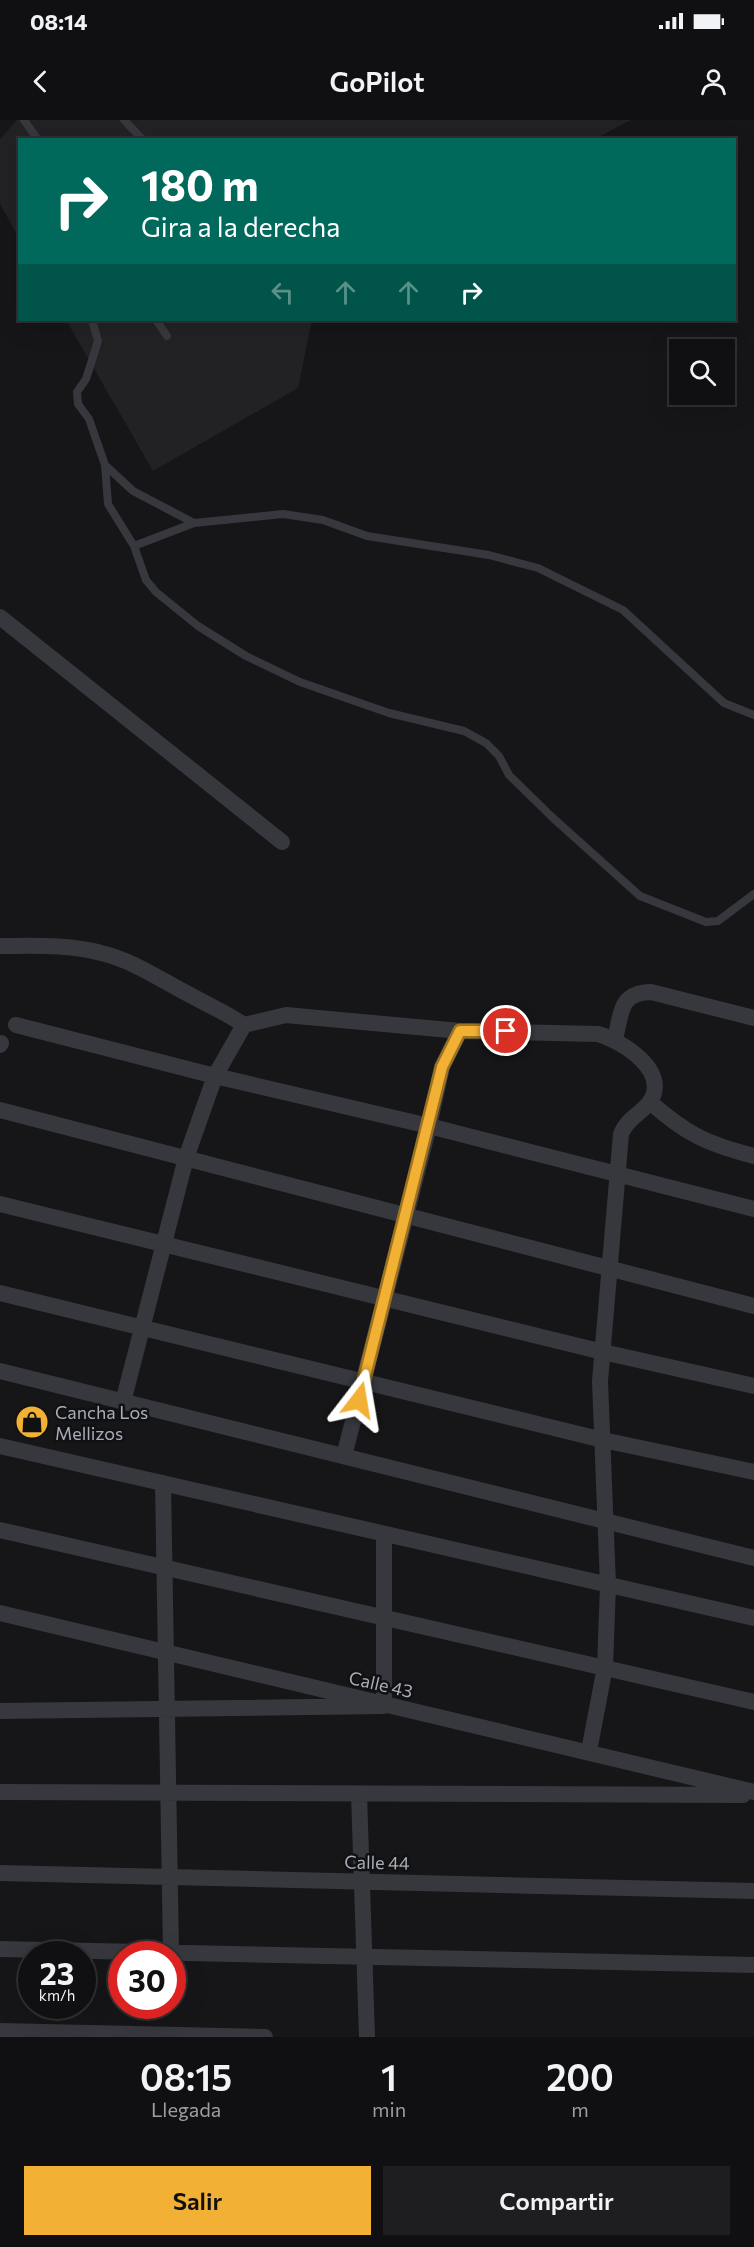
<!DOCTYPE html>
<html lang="es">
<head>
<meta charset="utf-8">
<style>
  body { margin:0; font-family:Commissioner,sans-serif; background:#1e1e20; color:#f1f3f6; height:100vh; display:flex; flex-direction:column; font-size:22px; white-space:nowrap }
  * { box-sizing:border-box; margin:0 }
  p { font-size:20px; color:#9c9d9f }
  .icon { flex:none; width:33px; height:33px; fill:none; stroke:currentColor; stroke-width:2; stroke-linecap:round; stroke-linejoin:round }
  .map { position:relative; height:1917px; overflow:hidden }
  .sheet { display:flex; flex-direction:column; background:#101012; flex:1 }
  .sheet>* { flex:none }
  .hud { position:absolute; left:18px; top:18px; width:718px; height:183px; border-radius:0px; box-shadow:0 6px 24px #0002,0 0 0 2px #303032; background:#00695c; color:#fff; overflow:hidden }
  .buttons { position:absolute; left:669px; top:219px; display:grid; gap:12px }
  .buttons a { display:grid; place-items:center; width:66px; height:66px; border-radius:0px; background:#101012; box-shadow:0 6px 24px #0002,0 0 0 2px #303032; font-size:30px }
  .speed { position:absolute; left:18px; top:1821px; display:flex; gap:12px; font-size:30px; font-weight:700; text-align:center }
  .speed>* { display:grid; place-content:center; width:78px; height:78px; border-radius:50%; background:#101012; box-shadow:0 6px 24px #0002,0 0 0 2px #303032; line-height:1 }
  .speed small { font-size:15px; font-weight:400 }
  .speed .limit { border:9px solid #d22; background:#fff; color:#111 }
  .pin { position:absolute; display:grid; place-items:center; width:51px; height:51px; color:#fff; margin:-26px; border:3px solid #fff; border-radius:50%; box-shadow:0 2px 6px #0007 }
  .me { position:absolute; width:66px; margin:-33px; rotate:14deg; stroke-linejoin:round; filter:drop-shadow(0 0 4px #0008) }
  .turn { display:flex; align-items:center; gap:21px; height:126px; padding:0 24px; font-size:27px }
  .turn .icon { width:78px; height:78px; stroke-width:2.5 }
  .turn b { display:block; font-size:42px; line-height:51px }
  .lanes { display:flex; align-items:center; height:57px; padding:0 24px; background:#0003; justify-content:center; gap:30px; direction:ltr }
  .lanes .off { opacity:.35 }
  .eta { display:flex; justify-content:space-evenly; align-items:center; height:102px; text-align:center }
  .eta b { font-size:36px; font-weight:600; line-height:42px }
  .primary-button { display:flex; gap:12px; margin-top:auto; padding:12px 24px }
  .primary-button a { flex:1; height:69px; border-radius:0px; background:#f2b134; color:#111; font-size:24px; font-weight:600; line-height:69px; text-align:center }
  .primary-button a+a { background:#1e1e20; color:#f1f3f6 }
  .status { display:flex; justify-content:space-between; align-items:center; height:42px; padding:0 30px; background:#101012; direction:ltr }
  .status svg { height:16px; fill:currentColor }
  header { display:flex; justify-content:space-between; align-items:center; height:78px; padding:0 24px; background:#101012; font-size:27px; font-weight:600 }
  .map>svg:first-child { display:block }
  .built { fill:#222225 }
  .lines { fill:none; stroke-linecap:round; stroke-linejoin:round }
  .service { stroke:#37383d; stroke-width:8 }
  .minor { stroke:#37383d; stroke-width:16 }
  .route-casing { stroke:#9d7322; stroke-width:15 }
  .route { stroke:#f2b134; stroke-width:10 }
  .labels { text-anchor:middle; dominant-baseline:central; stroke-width:5; stroke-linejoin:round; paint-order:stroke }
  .poi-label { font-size:18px; fill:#a8adb8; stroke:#111113; text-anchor:start }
  .street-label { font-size:18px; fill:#a8adb8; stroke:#111113 }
</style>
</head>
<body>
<div class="status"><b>08:14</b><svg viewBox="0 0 49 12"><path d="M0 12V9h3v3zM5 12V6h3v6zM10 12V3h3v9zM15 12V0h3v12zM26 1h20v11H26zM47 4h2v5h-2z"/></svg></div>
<header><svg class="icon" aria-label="back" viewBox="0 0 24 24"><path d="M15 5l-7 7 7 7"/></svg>GoPilot<svg class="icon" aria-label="person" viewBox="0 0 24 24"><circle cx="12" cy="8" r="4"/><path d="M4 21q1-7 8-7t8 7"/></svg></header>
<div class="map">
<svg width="754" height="1917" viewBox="0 0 754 1917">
  <rect width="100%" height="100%" fill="#161618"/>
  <path class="built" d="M17,0h614l-38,20h-573l-1,98 -19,-34v-65z
    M66,200h246l-14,68 -145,83z"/>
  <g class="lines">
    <path class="service" d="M24,0l14,20
      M124,0l19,20
      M92,200l6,21 -12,38 -9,13 1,12 11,15 16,46 3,39 26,42 12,34 10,12 42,34 48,30 54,26 89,31 75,18 22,12 13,13 10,19 44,43 87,78 66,26 12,-1 36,-27
      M156,200l11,16
      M105,345l28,26 61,32 -60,23
      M194,403l89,-9 40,6 44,16 122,19 49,13 85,42 101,93 30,12"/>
    <path class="minor" d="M0,497l282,225
      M0,826c33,0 69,-2 101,7 34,8 61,28 91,43 18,10 35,17 52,29l42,-10 174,16 138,3c24,7 74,38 51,69 -10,12 -22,16 -28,31l-21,247 8,204 -3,82 -16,84
      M16,905l199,51 214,50 325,83
      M615,919c7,-27 4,-46 36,-47l103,26
      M0,925l1,-2
      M650,982c36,32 57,42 104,54
      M0,990l754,196
      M0,1084l603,148 151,34
      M0,1173l603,147 151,32
      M0,1251l754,187
      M123,1282l63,-244 29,-82 29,-51
      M0,1326l754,172
      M344,1336l85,-330 13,-59 18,-36
      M163,1363l8,469
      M0,1410l754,172
      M0,1493l754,179
      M0,1591l384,-5v-172
      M0,1672l743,3
      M359,1674l8,243
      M0,1753l754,18
      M0,1829l754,16
      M0,1911l265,6"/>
  </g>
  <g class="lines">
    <defs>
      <path id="route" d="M359,1280l83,-333 18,-36h46"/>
    </defs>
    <use href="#route" class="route-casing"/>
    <use href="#route" class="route"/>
  </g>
  <defs>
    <symbol id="shop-disc" viewBox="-11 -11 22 22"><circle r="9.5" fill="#f2b134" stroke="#111113"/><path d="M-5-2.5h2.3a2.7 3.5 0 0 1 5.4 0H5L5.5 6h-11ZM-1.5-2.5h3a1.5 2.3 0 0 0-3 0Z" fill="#111"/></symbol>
  </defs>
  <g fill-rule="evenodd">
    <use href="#shop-disc" x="13" y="1283" width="38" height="38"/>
  </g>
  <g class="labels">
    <g class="poi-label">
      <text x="55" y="1292">Cancha Los<tspan x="55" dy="21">Mellizos</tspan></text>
    </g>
    <g class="street-label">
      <text transform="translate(381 1564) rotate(13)">Calle 43</text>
      <text transform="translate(377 1742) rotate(1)">Calle 44</text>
    </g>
  </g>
</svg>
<div class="buttons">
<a><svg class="icon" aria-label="search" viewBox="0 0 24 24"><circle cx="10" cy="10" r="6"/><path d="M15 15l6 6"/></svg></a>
</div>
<div class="speed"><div>23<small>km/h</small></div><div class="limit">30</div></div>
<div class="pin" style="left:506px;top:911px;background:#d93025"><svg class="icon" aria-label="arrive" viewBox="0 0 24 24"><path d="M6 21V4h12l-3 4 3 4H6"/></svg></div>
<svg class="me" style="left:359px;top:1280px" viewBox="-20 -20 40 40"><path d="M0-17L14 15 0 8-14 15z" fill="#f2b134" stroke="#fff" stroke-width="4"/></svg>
<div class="hud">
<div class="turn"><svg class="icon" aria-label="right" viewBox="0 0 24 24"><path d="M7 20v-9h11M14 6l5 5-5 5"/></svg><div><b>180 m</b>Gira a la derecha</div></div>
<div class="lanes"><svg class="icon off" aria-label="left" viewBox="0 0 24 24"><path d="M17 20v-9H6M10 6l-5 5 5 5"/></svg><svg class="icon off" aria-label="ahead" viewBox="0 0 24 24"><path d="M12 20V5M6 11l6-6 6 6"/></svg><svg class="icon off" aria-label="ahead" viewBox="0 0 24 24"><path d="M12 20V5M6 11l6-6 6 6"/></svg><svg class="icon" aria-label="right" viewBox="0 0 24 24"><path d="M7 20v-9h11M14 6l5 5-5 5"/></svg></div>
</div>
</div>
<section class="sheet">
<div class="eta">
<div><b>08:15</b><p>Llegada</p></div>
<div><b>1</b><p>min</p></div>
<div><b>200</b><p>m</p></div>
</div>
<div class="primary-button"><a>Salir</a><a>Compartir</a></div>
</section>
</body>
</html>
